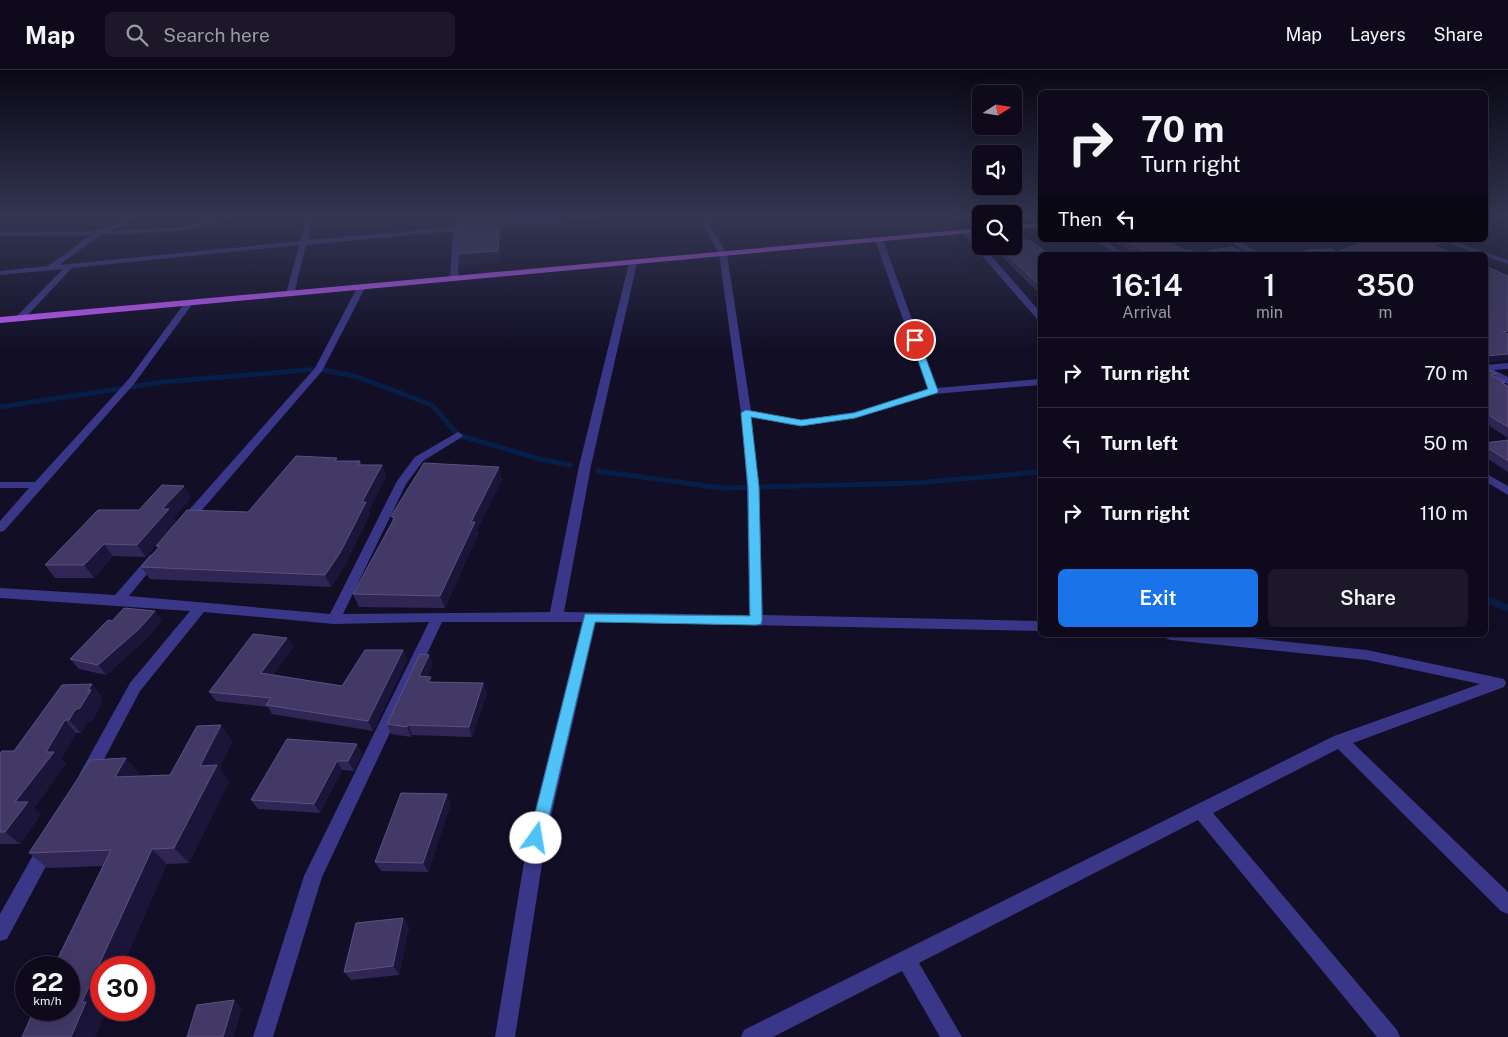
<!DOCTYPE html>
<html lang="en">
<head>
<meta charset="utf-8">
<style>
  body { margin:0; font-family:"Public Sans",sans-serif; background:#1c1829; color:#f1f3f6; height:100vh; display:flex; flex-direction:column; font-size:19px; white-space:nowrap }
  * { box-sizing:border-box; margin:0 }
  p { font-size:16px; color:#9b9aa3 }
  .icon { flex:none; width:28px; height:28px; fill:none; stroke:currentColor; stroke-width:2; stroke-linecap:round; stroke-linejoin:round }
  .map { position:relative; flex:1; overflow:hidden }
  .details { position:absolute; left:1038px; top:182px; width:450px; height:385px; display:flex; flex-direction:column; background:#0e0a1c; border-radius:8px; box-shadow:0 5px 20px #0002,0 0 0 1px #2e2b3b }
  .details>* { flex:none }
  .hud { position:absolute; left:1038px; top:20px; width:450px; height:152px; border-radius:8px; box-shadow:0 5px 20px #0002,0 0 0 1px #2e2b3b; background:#0e0a1c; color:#f1f3f6; overflow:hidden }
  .needle { width:32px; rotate:78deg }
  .controls { position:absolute; left:972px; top:15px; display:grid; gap:10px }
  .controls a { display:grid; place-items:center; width:50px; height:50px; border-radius:8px; background:#0e0a1c; box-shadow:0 5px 20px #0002,0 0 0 1px #2e2b3b; font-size:25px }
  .speed { position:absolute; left:15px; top:886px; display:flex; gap:10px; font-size:25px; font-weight:700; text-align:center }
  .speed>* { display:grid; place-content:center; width:65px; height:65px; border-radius:50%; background:#0e0a1c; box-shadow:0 5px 20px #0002,0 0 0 1px #2e2b3b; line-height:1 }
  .speed small { font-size:12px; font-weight:400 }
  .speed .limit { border:8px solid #d22; background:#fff; color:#111 }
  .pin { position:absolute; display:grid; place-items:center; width:42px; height:42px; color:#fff; margin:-21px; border:2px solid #fff; border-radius:50%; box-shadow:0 1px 5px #0007 }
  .me { position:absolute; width:55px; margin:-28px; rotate:13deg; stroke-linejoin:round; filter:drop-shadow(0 0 4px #0008) }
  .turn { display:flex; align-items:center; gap:18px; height:105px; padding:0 20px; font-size:22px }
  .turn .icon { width:65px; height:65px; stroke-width:2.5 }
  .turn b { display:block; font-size:35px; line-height:42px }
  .then { display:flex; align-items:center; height:48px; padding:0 20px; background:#0003; gap:10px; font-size:19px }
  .eta { display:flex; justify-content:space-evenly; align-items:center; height:85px; text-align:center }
  .eta b { font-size:30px; font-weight:600; line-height:35px }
  .action { display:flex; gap:10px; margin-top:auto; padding:10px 20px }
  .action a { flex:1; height:58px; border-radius:8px; background:#1a73e8; color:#fff; font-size:20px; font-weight:600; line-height:58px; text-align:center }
  .action a+a { background:#1c1829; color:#f1f3f6 }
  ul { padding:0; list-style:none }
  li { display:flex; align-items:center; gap:15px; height:70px; padding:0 20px; border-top:1px solid #2e2b3b }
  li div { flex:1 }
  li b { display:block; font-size:19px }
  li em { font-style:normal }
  header { display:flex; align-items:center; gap:30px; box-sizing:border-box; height:70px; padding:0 25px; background:#0e0a1c; border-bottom:1px solid #2e2b3b }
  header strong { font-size:24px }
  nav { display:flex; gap:28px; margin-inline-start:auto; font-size:18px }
  .search { width:350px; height:45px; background:#1c1829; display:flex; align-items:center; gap:12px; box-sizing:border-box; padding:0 18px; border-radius:8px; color:#9b9aa3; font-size:19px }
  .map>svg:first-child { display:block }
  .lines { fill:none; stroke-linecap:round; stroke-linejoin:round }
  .stream-far1 { stroke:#071e46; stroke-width:5 }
  .stream { stroke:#071e46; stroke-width:7 }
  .minor { fill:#3a3788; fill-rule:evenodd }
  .major { fill:#c25aff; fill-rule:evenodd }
  .wall { fill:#302655 }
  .shaded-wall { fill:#1c153a }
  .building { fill:#423967; stroke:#59517f }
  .route { fill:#4fc3f7; stroke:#337fa1 }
</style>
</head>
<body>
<header>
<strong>Map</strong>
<div class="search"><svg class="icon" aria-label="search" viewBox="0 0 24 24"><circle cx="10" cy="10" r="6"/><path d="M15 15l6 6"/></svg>Search here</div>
<nav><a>Map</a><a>Layers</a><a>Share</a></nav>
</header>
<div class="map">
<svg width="1508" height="967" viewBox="0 0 1508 967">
  <rect width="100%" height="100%" fill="#120e26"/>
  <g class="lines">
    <path class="stream-far1" d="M0,337l163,-25 156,-13 39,8 74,28 26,30 82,24 30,6
      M598,401l124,17 193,-5 125,-11"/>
    <path class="stream" d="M1485,529l23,9"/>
    <path class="minor" d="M129,147h9l-28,14 70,-4 47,-10h13l-60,14 -79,4 -42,30 241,-24 7,-24h6l-5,23 146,-13 4,-10h6l-3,9 109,-9h27l-3,2 -134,11 -2,49 -4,2 -4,-2 3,-48 -147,14 -12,49 -4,2 -4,-2 13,-49 -227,23 -49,52h-6v-4l46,-47 -63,6v-4l48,-5 43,-31 -91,1v-4l99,-1z
      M699,147h6l22,37 24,157 50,9 53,-8 74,-22 -53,-150 4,-2 4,2 54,148 103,-9v6l-106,9 -79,24 -54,8 -50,-9 8,70 4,128 277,6v10l-444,-9 -50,216 -31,199h-20l33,-199 54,-216h-140l-120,255 -49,160h-20l51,-161 125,-254 -95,2 -130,-12 -64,79 -47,89 -6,2 -6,-2 -2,-5 51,-92 60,-72 -190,-13v-10l115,7 35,-40 4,-1 6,4 -31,38 201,18 67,-133 18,-24 43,-25 5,3 -1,2 -39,24 -17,23 -63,130 207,-2 29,-146 50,-203 4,-2 4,2 -46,203 -27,146 185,3 -2,-128 -6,-74 -22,-159z
      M963,160h6l71,82v8l-3,-1 -74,-85z
      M1094,170h9l25,15h-9z
      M1226,170h10l27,15h-10z
      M1438,170h11l59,20v4z
      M358,216l7,2 -43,83 -133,154h-8l-2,-3 2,-3 134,-151z
      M186,231l7,2 -59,81 -130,147 -4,1v-11l29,-33h-29v-6h35l93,-102z
      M1508,293v6l-14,1 14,7v7l-23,-11v-8z
      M1485,403l23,13v9l-23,-14z
      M1165,565h58l144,15 137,29 2,4 -2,4 -151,56 155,149v22l-7,-3 -163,-162 -125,64 184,217 3,7h-23l-179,-217 -279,143 43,74h-22l-38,-66 -129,66h-32l3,-7 590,-294 146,-52 -113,-24 -195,-20 -5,-1z
      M47,769l6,2 3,6 -3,6 -46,86 -7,2v-27l41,-73z"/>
    <path class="major" d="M1040,153v4l-26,2v-4z
      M981,158v4l-981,91v-6z"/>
  </g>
  <path class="wall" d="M1110,170h55l20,11 12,2 51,2h-110z
    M1455,170h17l-1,2 -6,1z
    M1027,171l23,14h-10v38h-1l-48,-47h23z
    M1485,298l12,6 -2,3 10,5 -1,2 4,2v52l-23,-15z
    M1508,370v32l-23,-15v-14z
    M338,391h22l2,4h20l4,12 -17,33 1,4 -25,51 -14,22 -181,-8 -9,-12 17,-18 -2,-3 92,-34z
    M502,409l-25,51 1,4 -33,74 -86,-1 -6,-13 40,-73 -2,-5z
    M191,428l-17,19 -28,40 -33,-1 -19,22h-39l-10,-13 94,-55z
    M112,551h50l-16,18 -40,36 -27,-6 -9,-10z
    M287,568l6,9 -20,28 69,11 61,-36 4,10 -34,71 -101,-17 -4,-7 -52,-6 -7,-9z
    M429,585l4,9 -6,13 6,5 50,1 4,10 -15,44 -60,-2 -1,2 -20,-3 -4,-10z
    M92,614l10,13 -2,3 2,2 -10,19 -5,2 -6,10h-5l-15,26 5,5 -32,44 7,6 -21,30h-20v-91l14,-2z
    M287,669l75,15 -8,17 -12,-1 -22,43 -62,-4 -7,-9z
    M233,671l-14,27 10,13 -40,82 -22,1 -65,149 2,2 -9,22h-73l81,-171 -56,2 -18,-15 111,-79 -1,2 31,-1z
    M451,733l-23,69 -47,-1 -6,-9z
    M403,848l6,9 -10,48 -48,5 -7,-8z"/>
  <path class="shaded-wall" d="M500,149l2,11 -1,32 -41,4 -2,-12z
    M1454,170l-3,6 -23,5 4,-6z
    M1467,170h5l-1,2 -6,1z
    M1508,284v6l-23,3v-7z
    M382,395l4,12 -17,33 1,4 -25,51 -14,22 -6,-12 37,-73z
    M499,397l3,12 -25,51 1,4 -33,74 -5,-12 31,-74z
    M184,416l7,12 -17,19 3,5 -31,35 -9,-12 25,-36z
    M104,474l9,12 -19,22 -10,-13z
    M155,541l7,10 -16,18 -40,36 -8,-10z
    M287,568l6,9 -26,36 -6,-10z
    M403,580l4,10 -34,71 -5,-10z
    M429,585l4,9 -10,22 -4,-10z
    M431,607l4,10 -7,-5z
    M483,613l4,10 -15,44 -3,-10z
    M92,614l10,13 -2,3 2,2 -10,19 -5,2 -6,10 -12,-13z
    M65,650l11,13 -15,26 5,5 -32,44 7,6 -21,30 -15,-12 10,-30z
    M221,655l12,16 -14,27 10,13 -40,82 -15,-15 26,-82z
    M408,655l4,10 -1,2 -4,-10z
    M357,674l5,10 -8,17 -6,-10z
    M126,688l14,16 -11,18 -14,-15z
    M337,691l5,9 -22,43 -6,-9z
    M447,724l4,9 -23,69 -5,-9z
    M152,779l15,15 -45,104h-21v42h2l-1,3 2,2 -9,22h-24l11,-35z
    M403,848l6,9 -10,48 -6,-9z
    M234,930l8,8 -8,29h-11z"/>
  <path class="building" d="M500,149l-2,32 -40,3 1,-33z
    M1014,162h1l12,9h4l19,14 8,-1 1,1h-19v31l-42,-40h16z
    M1123,170h42l20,11 6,-1 6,3 36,-6 15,8h-98l-9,-6z
    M1368,170h86l-22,5 25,10h-171l24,-5 22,-1 5,3z
    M1485,196l23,10v55l-5,1 5,2v20l-23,2z
    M1485,298l12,6 -6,1 14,7 -3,1 6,3v41l-23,-14z
    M1508,370v21l-23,-15v-3z
    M296,386l41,2 -2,3h25l-2,4h24l-20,37h4l-26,51 -15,22 -184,-8 19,-21h-4l31,-36 61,2z
    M424,393l75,4 -28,55h4l-35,74 -87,-2 42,-77 -4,-1z
    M162,415l22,1 -22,23h7l-32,36 -33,-1 -20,21h-39l53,-55h41z
    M124,538l31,3 -16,18 -41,36 -28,-6 38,-39 4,1z
    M253,564l34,4 -26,35 81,13 23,-36h38l-35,71 -102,-16 5,-7 -62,-6z
    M420,584l9,1 -10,21 12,1 -3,5 55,1 -14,44 -61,-2 -1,2 -20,-3z
    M92,614l-4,6h3l-11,18 -5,2 -6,10h-4l-19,32h8l-39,50h13l-23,30h-5v-79l2,-2h12l48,-66z
    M221,655l-21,41 17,-1 -43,83 -22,1 -70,153h4l-15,35h-49l12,-27h35v-42h-16l58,-118 -82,3 61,-93 36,-2 -11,19 55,-2 27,-49z
    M287,669l70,5 -9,17h-11l-23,43 -63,-4z
    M401,723l46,1 -24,69 -48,-1z
    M403,848l-10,48 -49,6 12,-49z
    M234,930l-11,37h-36l10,-32z"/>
  <linearGradient id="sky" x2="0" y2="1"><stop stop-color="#0a0815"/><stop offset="0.52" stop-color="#333652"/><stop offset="1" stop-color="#333652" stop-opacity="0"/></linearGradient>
  <rect width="1508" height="282" fill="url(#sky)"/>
  <path class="route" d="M915,268l4,2 19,51 -1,2 -82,25 -54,8 -50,-9 8,70 3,133 -1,4 -5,1 -161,-3 -51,216 -2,5 -6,2 -5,-2 -2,-5 56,-224 165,2 -2,-129 -7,-74 5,-3 55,10 53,-7 74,-24 -17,-49z"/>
</svg>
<div class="controls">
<a><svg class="needle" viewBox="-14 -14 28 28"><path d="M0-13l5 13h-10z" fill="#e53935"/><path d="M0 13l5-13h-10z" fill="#9b9aa3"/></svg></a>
<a><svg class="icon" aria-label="sound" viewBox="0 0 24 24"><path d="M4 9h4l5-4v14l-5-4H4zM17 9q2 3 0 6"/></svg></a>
<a><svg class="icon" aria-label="search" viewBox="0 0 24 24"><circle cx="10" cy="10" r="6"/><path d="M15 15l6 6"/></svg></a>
</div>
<div class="speed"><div>22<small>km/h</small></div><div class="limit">30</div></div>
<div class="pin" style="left:915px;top:270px;background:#d93025"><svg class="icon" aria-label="arrive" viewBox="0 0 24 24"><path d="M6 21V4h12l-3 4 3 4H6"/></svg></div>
<svg class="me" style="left:536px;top:768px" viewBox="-20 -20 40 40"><circle r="19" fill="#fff"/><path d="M0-13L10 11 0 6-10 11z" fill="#4fc3f7"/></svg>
<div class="hud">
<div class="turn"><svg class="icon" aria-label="right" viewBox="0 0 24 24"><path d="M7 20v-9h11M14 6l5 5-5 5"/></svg><div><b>70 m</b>Turn right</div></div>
<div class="then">Then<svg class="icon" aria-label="left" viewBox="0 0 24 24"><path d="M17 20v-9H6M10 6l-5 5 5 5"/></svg></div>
</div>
<section class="details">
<div class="eta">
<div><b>16:14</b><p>Arrival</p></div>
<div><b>1</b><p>min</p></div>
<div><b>350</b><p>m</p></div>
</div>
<ul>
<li><svg class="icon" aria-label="right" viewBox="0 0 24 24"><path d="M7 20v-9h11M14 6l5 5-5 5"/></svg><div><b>Turn right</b></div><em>70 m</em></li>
<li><svg class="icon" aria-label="left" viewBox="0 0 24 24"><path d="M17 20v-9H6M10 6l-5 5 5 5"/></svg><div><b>Turn left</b></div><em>50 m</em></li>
<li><svg class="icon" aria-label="right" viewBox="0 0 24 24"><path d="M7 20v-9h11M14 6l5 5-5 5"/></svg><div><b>Turn right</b></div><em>110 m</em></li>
</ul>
<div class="action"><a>Exit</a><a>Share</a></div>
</section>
</div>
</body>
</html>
